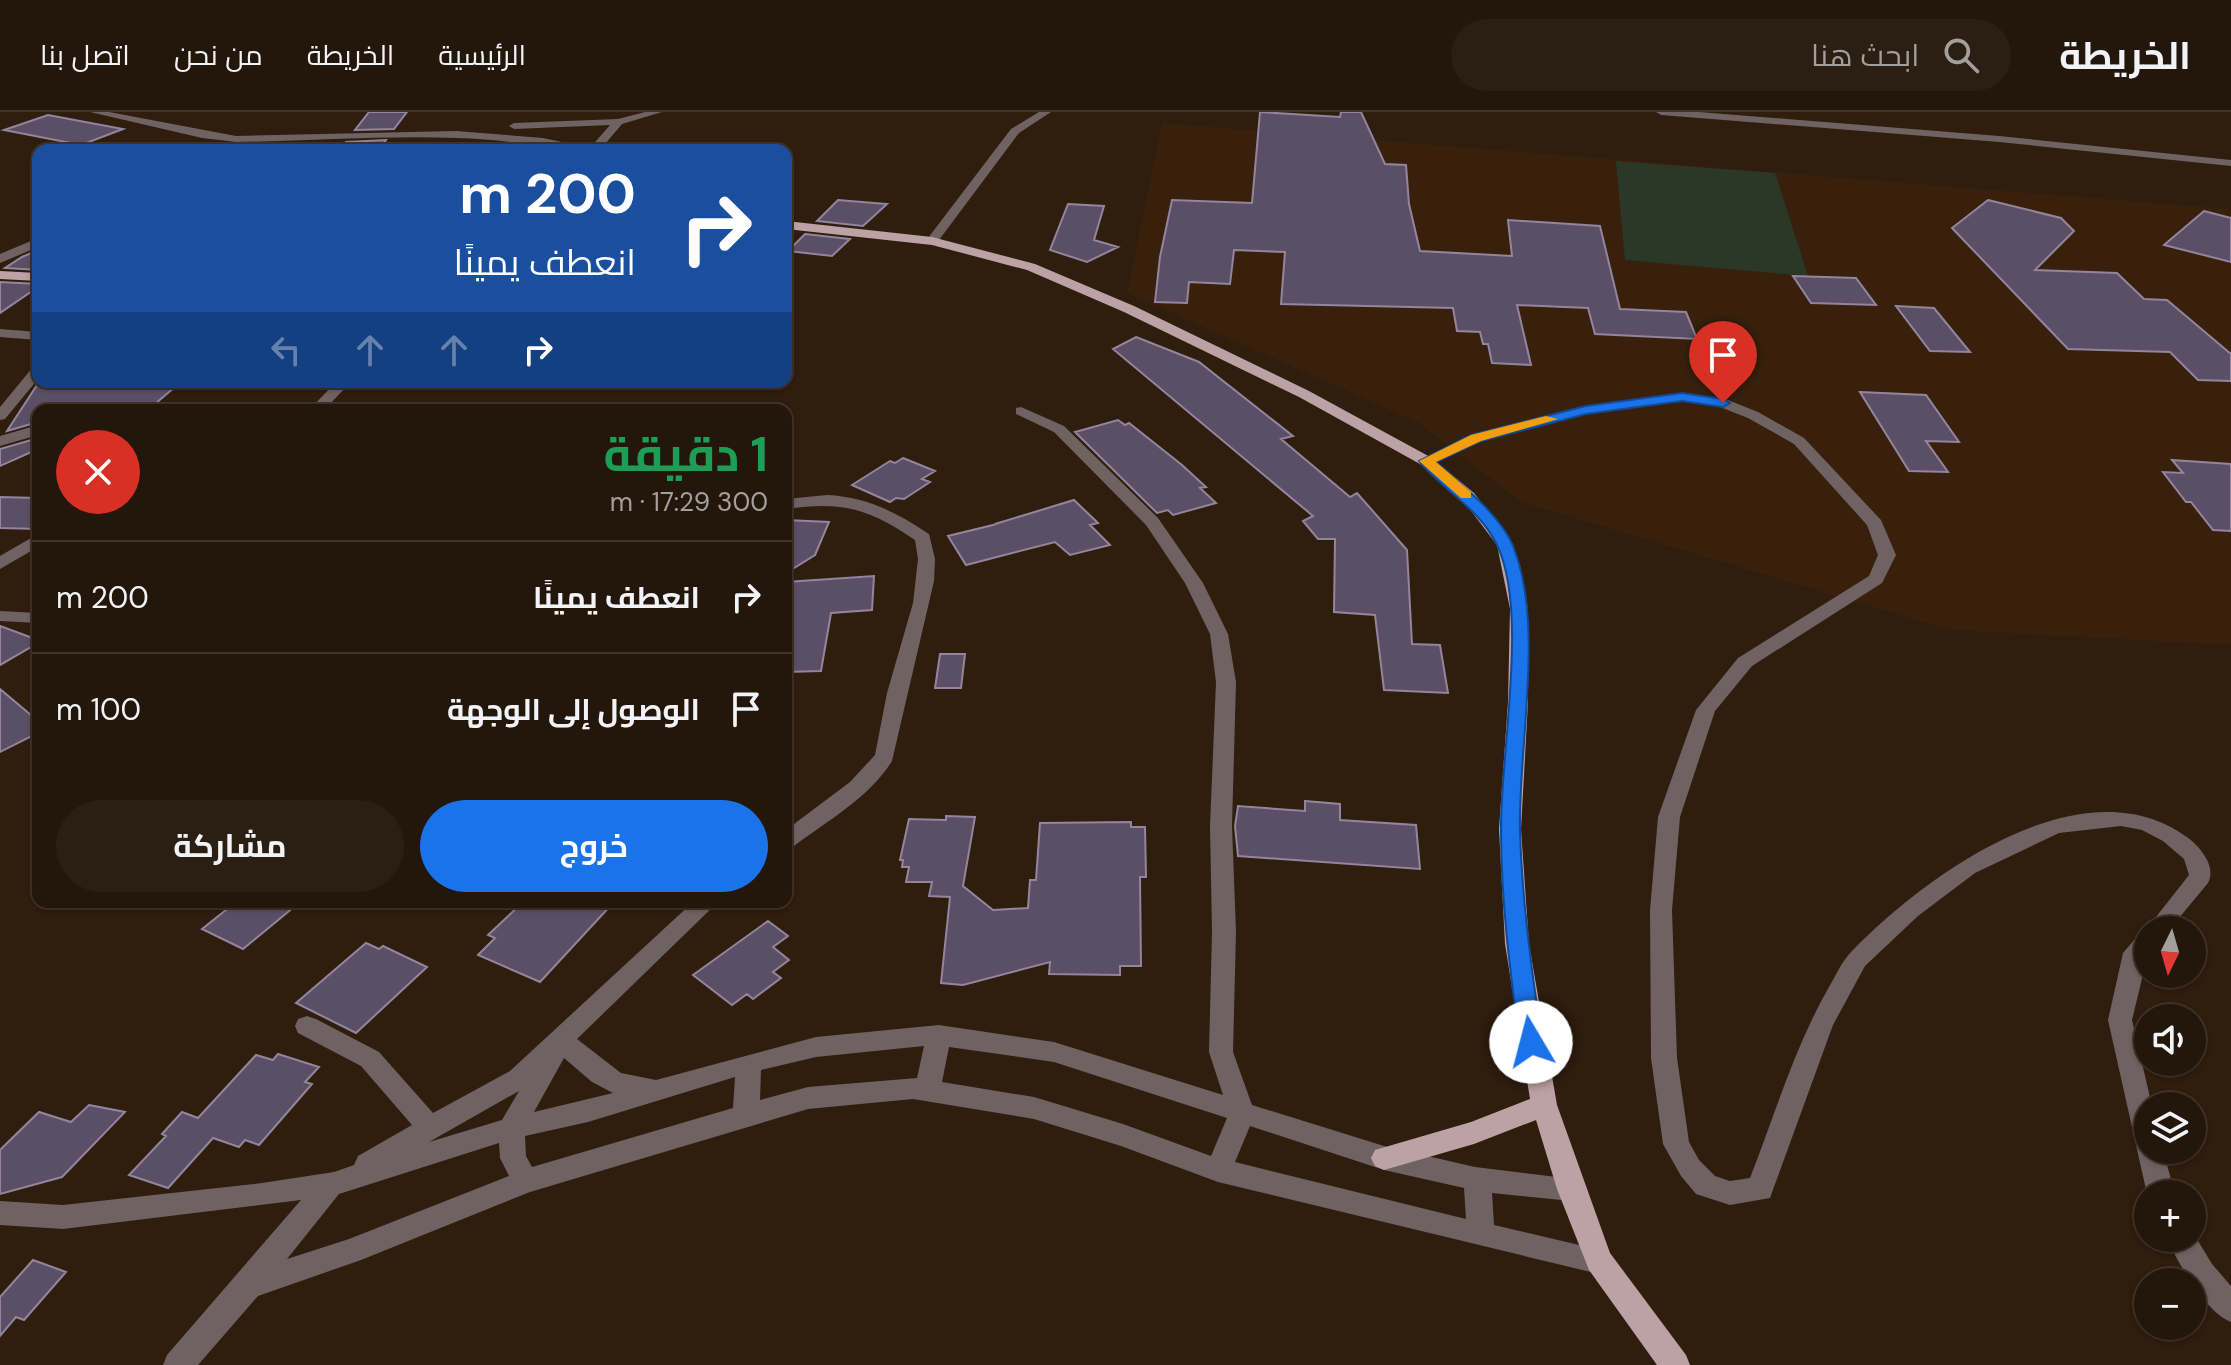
<!DOCTYPE html>
<html lang="ar">
<head>
<meta charset="utf-8">
<style>
  body { margin:0; font-family:"DM Sans",Cairo,sans-serif; background:#2b1f13; color:#f1f3f6; direction:rtl; height:100vh; display:flex; flex-direction:column; font-size:30px; white-space:nowrap }
  * { box-sizing:border-box; margin:0 }
  p { font-size:26px; color:#a39f9c }
  .icon { flex:none; width:44px; height:44px; fill:none; stroke:currentColor; stroke-width:2; stroke-linecap:round; stroke-linejoin:round }
  .map { position:relative; flex:1; overflow:hidden; direction:ltr }
  .drawer { position:absolute; left:32px; top:292px; width:760px; height:504px; display:flex; flex-direction:column; background:#23160a; border-radius:16px; box-shadow:0 2px 6px #0004,0 0 0 2px #40352b; direction:rtl }
  .drawer>* { flex:none }
  .guide { position:absolute; left:32px; top:32px; width:760px; height:244px; border-radius:16px; box-shadow:0 2px 6px #0004,0 0 0 2px #40352b; direction:rtl; background:#1a4fa0; color:#fff; overflow:hidden }
  .needle { width:52px; rotate:185deg }
  .tools { position:absolute; left:2134px; top:804px; display:grid; gap:16px }
  .tools a { display:grid; place-items:center; width:72px; height:72px; border-radius:50%; background:#23160a; box-shadow:0 2px 6px #0004,0 0 0 2px #40352b; font-size:40px }
  .pin { position:absolute; display:grid; place-items:center; width:68px; height:68px; color:#fff; margin:-82px -34px; border-radius:50% 50% 50% 0; rotate:-45deg; box-shadow:0 0 8px #0007 }
  .pin .icon { rotate:45deg }
  .me { position:absolute; width:88px; margin:-44px; rotate:352deg; stroke-linejoin:round; filter:drop-shadow(0 0 6px #0008) }
  .turn { display:flex; align-items:center; gap:28px; height:168px; padding:0 24px; font-size:36px }
  .turn .icon { width:104px; height:104px; stroke-width:2.5 }
  .turn b { display:block; font-size:56px; line-height:68px }
  .lanes { display:flex; align-items:center; height:76px; padding:0 24px; background:#0003; justify-content:center; gap:40px; direction:ltr }
  .lanes .off { opacity:.35 }
  .round { display:grid; place-items:center; flex:none; width:84px; height:84px; border-radius:42px; background:#2b1f13 }
  .head { display:flex; align-items:center; justify-content:space-between; height:136px; padding:0 24px }
  h1 { font-size:48px; font-weight:700; line-height:60px; color:#1e9e55 }
  .button { display:flex; gap:16px; margin-top:auto; padding:16px 24px }
  .button a { flex:1; height:92px; border-radius:48px; background:#1a73e8; color:#fff; font-size:32px; font-weight:700; line-height:92px; text-align:center }
  .button a+a { background:#2b1f13; color:#f1f3f6 }
  ul { padding:0; list-style:none }
  li { display:flex; align-items:center; gap:24px; height:112px; padding:0 24px; border-top:2px solid #40352b }
  li div { flex:1 }
  li b { display:block; font-size:30px }
  li em { font-style:normal }
  header { display:flex; align-items:center; gap:48px; box-sizing:border-box; height:112px; padding:0 40px; background:#23160a; border-bottom:2px solid #40352b }
  header strong { font-size:38px }
  nav { display:flex; gap:44px; margin-inline-start:auto; font-size:28px }
  .search { width:560px; height:72px; background:#2b1f13; display:flex; align-items:center; gap:20px; box-sizing:border-box; padding:0 28px; border-radius:44px; color:#a39f9c; font-size:30px }
  .map>svg:first-child { display:block }
  .built { fill:#38200c }
  .green { fill:#2b3828 }
  .building { fill:#5b4f65; stroke:#92859d; stroke-width:2 }
  .lines { fill:none; stroke-linecap:round; stroke-linejoin:round }
  .minor { fill:#6f6263; fill-rule:evenodd }
  .major { fill:#bda2a5; fill-rule:evenodd }
  .route { fill:#1a73e8; stroke:#114b97; stroke-width:2 }
  .slow { fill:#f59e0b }
</style>
</head>
<body>
<header>
<strong>الخريطة</strong>
<div class="search"><svg class="icon" aria-label="search" viewBox="0 0 24 24"><circle cx="10" cy="10" r="6"/><path d="M15 15l6 6"/></svg>ابحث هنا</div>
<nav><a>الرئيسية</a><a>الخريطة</a><a>من نحن</a><a>اتصل بنا</a></nav>
</header>
<div class="map">
<svg width="2231" height="1253" viewBox="0 0 2231 1253">
  <rect width="100%" height="100%" fill="#2f1d0e"/>
  <path class="built" d="M1162,11l1069,86v436l-281,-15 -429,-128 -102,-79 -292,-130z"/>
  <path class="green" d="M1616,49l159,12 33,103 -183,-16z"/>
  <path class="building" d="M369,0h38l-13,17 -39,1z
    M1260,0l80,5 1,-5h20l24,52 21,1 3,39 11,47 92,5 -4,-36 92,6 20,83 66,3 11,27 -102,-5 -7,-26 -71,-3 14,60 -39,-2 -4,-19h-5l-3,-12 -23,-1 -4,-23 -172,-4 4,-52 -51,-2 -4,34 -41,-2 -2,21 -32,-1 5,-45 12,-57 80,3z
    M48,3l75,14 -42,16 -77,-15z
    M386,28l-6,10h-40l6,-8z
    M838,88l49,4 -24,22 -46,-5z
    M1988,88l73,18 13,13 -39,39 82,3 27,26 23,1 64,54v27l-33,-1 -28,-28 -102,-3 -116,-121z
    M1068,92l36,2 -10,34 24,7 -31,15 -37,-12z
    M2204,99l27,7v44l-67,-17z
    M805,122l45,5 -18,17 -44,-5z
    M38,138v20l-33,-2 17,-11z
    M1793,164l63,2 20,27 -65,-2z
    M0,170l38,2v3l-38,26z
    M1896,194l38,2 36,44 -40,-1z
    M1136,225l63,25 94,74 -12,3 69,58 7,-4 50,57 5,94 28,1 8,48 -64,-3 -9,-75 -41,-3 1,-73h-17l-15,-18 10,-5 -200,-167z
    M39,270h67l-3,4h73l-28,24h-110v12l-31,9z
    M1860,280l66,3 33,47 -33,-1 22,31 -39,-1z
    M1118,308l7,5 4,-2 53,42 24,22 -6,1 16,15 -43,12 -5,-5 -11,3 -82,-81z
    M38,326v11l-38,17v-17z
    M903,346l32,13 -13,8 8,3 -26,17 -8,-1 -6,4 -38,-17 38,-24 5,2z
    M2172,348l59,4v67l-18,-1 -22,-28h-5l-23,-30 20,1z
    M0,385l38,1v31l-38,-1z
    M1074,388l24,23 -8,2 20,20 -40,10 -15,-13 -89,23 -18,-29 49,-12h-2z
    M786,408l43,2 -14,33 -29,18z
    M874,464l-2,34 -41,3 -10,58 -35,1v-90z
    M0,514l38,14v3l-38,22z
    M940,542h25l-4,34h-26z
    M0,577l38,32v12l-38,19z
    M1305,689l35,3v16l76,5 4,44 -182,-13 -3,-30 3,-20 67,5z
    M946,704l29,1 -12,69 30,24 35,-2 2,-28h6l4,-57 91,-1v5h14l1,50h-6l1,89h-21v9l-71,-1 1,-12 -87,23 -22,-2 9,-86 -21,-1 3,-14h-26l3,-15h-7l1,-7h-3l9,-41 37,1z
    M236,790h64l-57,47 -41,-20z
    M523,790h91l-74,80 -62,-27 17,-17 -7,-3z
    M768,809l20,15 -15,11 16,13 -16,12 8,6 -28,21 -6,-5 -15,11 -39,-30z
    M366,831l13,6 4,-3 44,21 -71,66 -60,-30z
    M278,942l41,13 -14,15 7,2 -53,61 -14,-5 -6,7 -26,-9 -45,50 -39,-13 37,-39 -4,-2 20,-22 16,6 58,-63 17,5z
    M89,993l36,7 -63,65 -62,17v-44l39,-38 32,10z
    M33,1148l33,12 -42,48 -8,-3 -16,19v-39z"/>
  <g class="lines">
    <path class="minor" d="M90,0h19l127,24 220,-5 87,7 47,10 20,-23 -96,4 -5,-3 5,-3 104,-4 27,-7h17l-40,12 -22,26c-47,0 -94,-11 -142,-12 -74,-3 -148,3 -222,4l-34,-4z
      M1039,0h12l-32,21 -83,111h-8v-6l83,-109z
      M1656,0h43l300,24 232,24v6l-232,-24 -338,-27z
      M38,126v9l-38,16v-9z
      M0,217l38,3v8l-38,-3z
      M38,254v13l-33,40 -5,1v-13l33,-40z
      M336,270h15l-27,28h-15z
      M1682,281l46,7 30,12 46,26 77,82 15,35 -14,28 -130,83 -37,45 -35,106 -8,93 5,148 12,84 10,18 16,16 15,5 20,-3c25,-64 45,-132 79,-191 7,-12 13,-26 23,-36 74,-77 236,-194 340,-110 11,10 24,27 16,42l-39,47h-21v24l-16,66 20,86h-4v44h15l12,44h-28l-39,-174 15,-67 17,-20 5,-2 44,-56 -5,-16 -21,-18 -21,-11 -21,-4 -62,7 -84,40 -57,43 -53,50 -32,59 -63,173 -40,7 -34,-11 -15,-18 -18,-32 -12,-86 -1,-148 8,-93 38,-107 42,-52 131,-82 9,-21 -11,-30 -73,-81 -46,-26 -28,-11 -38,-6 -96,13 -105,27 -49,23 -6,2 -8,-5 53,-26 115,-29z
      M1021,295l43,19 94,92 45,65 25,51 8,48 -4,144 4,106 -3,120 19,53 132,41 91,21 106,13 4,9 -4,9 -10,3 -79,-8 2,32 115,27 4,9 -4,9 -10,4 -381,-92 -97,-36 -87,-27 -121,-20 -105,10 -278,83 -169,68 -103,36 -60,69h-35l4,-10 134,-155 -238,29 -63,-4v-24l63,4 199,-22 72,-11 20,-7 4,-9 54,-31 -51,-59 -63,-33 -3,-7 3,-7 9,-3 9,3 63,33 54,61 77,-42 183,-169h25l-141,137 44,34 35,7 160,-43 123,-12 115,17 169,53 -14,-43 3,-120 -2,-106 6,-144 -6,-48 -25,-51 -39,-58 -92,-93 -38,-18v-6zM924,934l-7,32 -109,9 -48,13 1,-30 55,-13zM949,935l105,15 173,56 -16,38 -88,-32 -89,-27 -92,-15zM564,946l28,24 21,11 -79,19zM735,965l-2,31 -201,59 -6,-11 -1,-20 63,-14zM519,979l-17,29 -73,22zM1250,1014l134,44 80,18 2,31 -231,-57zM499,1031l1,15 9,18 -160,63 -62,20 52,-65z
      M38,313v10l-38,11v-10z
      M827,383c40,2 69,17 102,39l6,25 -1,22 -42,180c-23,37 -65,60 -98,85l-8,3v-19l64,-48 25,-27 12,-62 26,-90 5,-44 -3,-19c-47,-32 -73,-39 -129,-31v-10z
      M38,422v13l-38,22v-13z
      M0,499l38,2v10l-38,-2z
      M2192,1119l20,33 19,22v36c-26,-10 -53,-59 -64,-84h25z"/>
    <path class="major" d="M786,109l146,16 103,27 99,42 175,85 123,67 42,35 39,51 15,65v93l-7,127 8,115 28,161 53,148 76,102 4,10h-33l-68,-95 -32,-81 -21,-69 -62,24 -90,26 -9,-4 -4,-8 4,-8 96,-28 59,-23 -25,-155 -6,-115 9,-127 2,-93 -13,-64 -35,-46 -42,-35 -121,-67 -175,-85 -97,-42 -95,-25 -146,-16z
      M0,159l38,2v8l-38,-2z"/>
  </g>
  <path class="route" d="M1682,281l41,6 7,4 -7,4 -41,-6 -96,13 -105,27 -45,21c24,21 65,54 77,84 32,79 5,200 7,284 2,72 12,142 22,212l-3,6 -8,3 -8,-3 -3,-6c-10,-70 -19,-141 -19,-212 -1,-75 28,-219 -4,-285 -17,-36 -54,-55 -78,-84l52,-26 115,-29z"/>
  <path class="slow" d="M1546,304l12,3 -77,22 -45,21 35,30v6h-10l-42,-37 52,-26z"/>
</svg>
<div class="tools">
<a><svg class="needle" viewBox="-14 -14 28 28"><path d="M0-13l5 13h-10z" fill="#e53935"/><path d="M0 13l5-13h-10z" fill="#a39f9c"/></svg></a>
<a><svg class="icon" aria-label="sound" viewBox="0 0 24 24"><path d="M4 9h4l5-4v14l-5-4H4zM17 9q2 3 0 6"/></svg></a>
<a><svg class="icon" aria-label="layers" viewBox="0 0 24 24"><path d="M12 4l9 5-9 5-9-5zM3 14l9 5 9-5"/></svg></a>
<a>+</a>
<a>−</a>
</div>
<div class="pin" style="left:1723px;top:291px;background:#d93025"><svg class="icon" aria-label="arrive" viewBox="0 0 24 24"><path d="M6 21V4h12l-3 4 3 4H6"/></svg></div>
<svg class="me" style="left:1531px;top:930px" viewBox="-20 -20 40 40"><circle r="19" fill="#fff"/><path d="M0-13L10 11 0 6-10 11z" fill="#1a73e8"/></svg>
<div class="guide">
<div class="turn"><svg class="icon" aria-label="right" viewBox="0 0 24 24"><path d="M7 20v-9h11M14 6l5 5-5 5"/></svg><div><b>200 m</b>انعطف يمينًا</div></div>
<div class="lanes"><svg class="icon off" aria-label="left" viewBox="0 0 24 24"><path d="M17 20v-9H6M10 6l-5 5 5 5"/></svg><svg class="icon off" aria-label="ahead" viewBox="0 0 24 24"><path d="M12 20V5M6 11l6-6 6 6"/></svg><svg class="icon off" aria-label="ahead" viewBox="0 0 24 24"><path d="M12 20V5M6 11l6-6 6 6"/></svg><svg class="icon" aria-label="right" viewBox="0 0 24 24"><path d="M7 20v-9h11M14 6l5 5-5 5"/></svg></div>
</div>
<section class="drawer">
<div class="head"><div><h1>1 دقيقة</h1><p>300 m · 17:29</p></div><a class="round" style="background:#d93025;color:#fff"><svg class="icon" aria-label="close" viewBox="0 0 24 24"><path d="M6 6l12 12M18 6L6 18"/></svg></a></div>
<ul>
<li><svg class="icon" aria-label="right" viewBox="0 0 24 24"><path d="M7 20v-9h11M14 6l5 5-5 5"/></svg><div><b>انعطف يمينًا</b></div><em>200 m</em></li>
<li><svg class="icon" aria-label="arrive" viewBox="0 0 24 24"><path d="M6 21V4h12l-3 4 3 4H6"/></svg><div><b>الوصول إلى الوجهة</b></div><em>100 m</em></li>
</ul>
<div class="button"><a>خروج</a><a>مشاركة</a></div>
</section>
</div>
</body>
</html>
